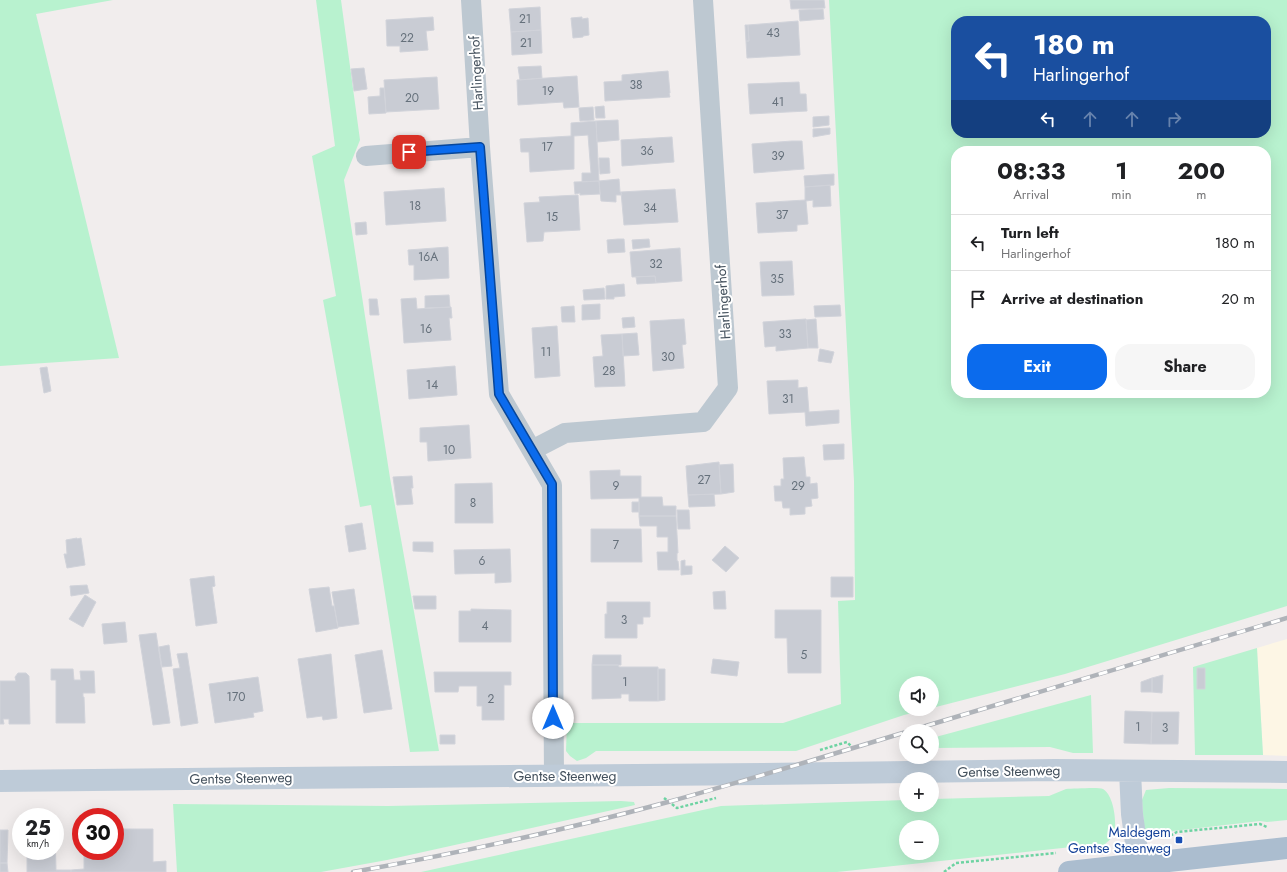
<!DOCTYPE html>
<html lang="en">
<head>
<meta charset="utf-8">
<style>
  body { margin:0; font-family:Jost,sans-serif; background:#f6f6f6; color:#202124; height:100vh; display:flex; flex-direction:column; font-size:15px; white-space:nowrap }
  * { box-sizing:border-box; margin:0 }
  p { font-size:13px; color:#757577 }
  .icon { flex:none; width:22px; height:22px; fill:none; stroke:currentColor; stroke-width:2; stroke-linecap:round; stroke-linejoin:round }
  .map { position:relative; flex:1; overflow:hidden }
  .side { position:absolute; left:951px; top:146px; width:320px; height:252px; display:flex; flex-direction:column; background:#fff; border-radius:16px; box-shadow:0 4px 16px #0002 }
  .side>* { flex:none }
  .top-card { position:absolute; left:951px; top:16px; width:320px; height:122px; border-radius:16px; box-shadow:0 4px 16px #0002; background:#1a4fa0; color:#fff; overflow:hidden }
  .buttons { position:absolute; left:899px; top:676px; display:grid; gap:8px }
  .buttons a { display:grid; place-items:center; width:40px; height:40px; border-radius:50%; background:#fff; box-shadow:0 4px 16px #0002; font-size:20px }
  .speed { position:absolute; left:12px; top:808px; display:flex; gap:8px; font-size:20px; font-weight:700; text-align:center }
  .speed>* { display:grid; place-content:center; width:52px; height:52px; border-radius:50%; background:#fff; box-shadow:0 4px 16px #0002; line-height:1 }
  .speed small { font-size:10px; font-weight:400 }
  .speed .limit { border:6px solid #d22; background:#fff; color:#111 }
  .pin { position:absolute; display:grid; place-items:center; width:34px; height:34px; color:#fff; margin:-17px; border-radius:8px; box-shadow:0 2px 6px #0006 }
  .me { position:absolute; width:44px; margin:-22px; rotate:0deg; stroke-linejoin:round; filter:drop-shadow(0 0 3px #0008) }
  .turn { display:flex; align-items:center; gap:14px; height:84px; padding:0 16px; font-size:18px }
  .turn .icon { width:52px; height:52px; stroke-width:2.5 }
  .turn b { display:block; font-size:28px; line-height:34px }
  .lanes { display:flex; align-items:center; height:38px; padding:0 16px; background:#0003; justify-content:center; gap:20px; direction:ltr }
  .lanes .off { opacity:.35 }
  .eta { display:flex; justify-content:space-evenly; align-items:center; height:68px; text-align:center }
  .eta b { font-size:24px; font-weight:700; line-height:28px }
  .cta { display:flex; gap:8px; margin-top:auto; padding:8px 16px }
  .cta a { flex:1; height:46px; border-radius:16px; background:#0b6bed; color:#fff; font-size:16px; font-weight:700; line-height:46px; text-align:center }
  .cta a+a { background:#f6f6f6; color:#202124 }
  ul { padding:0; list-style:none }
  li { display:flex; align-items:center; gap:12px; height:56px; padding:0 16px; border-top:1px solid #e0e0e0 }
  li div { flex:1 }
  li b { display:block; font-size:15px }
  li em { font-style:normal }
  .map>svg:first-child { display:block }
  .commercial { fill:#fdf6e5 }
  .green { fill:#b8f2cf; fill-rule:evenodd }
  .building { fill:#c9ccd4; stroke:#d1d3da }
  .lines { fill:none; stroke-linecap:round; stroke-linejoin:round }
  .path { stroke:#6dd3a2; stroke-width:2.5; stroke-dasharray:3 2; stroke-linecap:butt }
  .street { stroke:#bdc8d1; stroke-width:20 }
  .secondary { stroke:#becbd8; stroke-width:22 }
  .primary { stroke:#abbdcf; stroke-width:22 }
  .rail-casing { stroke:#afb3b9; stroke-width:4.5 }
  .rail { stroke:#fff; stroke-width:3; stroke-dasharray:9; stroke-linecap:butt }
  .route-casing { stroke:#07469a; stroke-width:10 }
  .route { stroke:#0b6bed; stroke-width:7 }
  .transit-dot { fill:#1a4fb4; stroke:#fff; stroke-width:1.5 }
  .labels { text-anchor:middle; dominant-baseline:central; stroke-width:4; stroke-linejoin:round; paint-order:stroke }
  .number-label { font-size:12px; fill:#65707b }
  .street-label { font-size:14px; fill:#44515d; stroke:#fff }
  .transit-label { font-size:14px; fill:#164399; stroke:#fff; text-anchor:end }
</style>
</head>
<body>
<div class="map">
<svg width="1287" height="872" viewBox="0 0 1287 872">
  <rect width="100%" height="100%" fill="#f1eded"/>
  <path class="commercial" d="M1287,639v117l-24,-1 -6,-107z"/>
  <path class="green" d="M0,0h113l-77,14 83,344 -119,8z
    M316,0h25l19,140 -16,40 46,298 49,273 -29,1 -39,-247 -11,2 -37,-207 13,-4 -24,-140 23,-10z
    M829,0h458v606l-222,68 -133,34v-25h-26v26h23l-25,6 -108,36h-200l-10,7 -9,3 -7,-5 -4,-5 1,-28h216l58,-19 -3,-103 17,-1 -1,-119zM956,21h310v112h-310zM956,151h310v242h-310z
    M1257,648l6,107h-68l-2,-88z
    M1091,695l2,58h-20l-23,-6 -118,1v-10z
    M1169,788l118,1v31l-20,2 -7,-1 -87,10 -13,7 -15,1 -3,-39 4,-10z
    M1066,789c7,0 32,-2 37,0 11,6 15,37 10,47 -2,3 -7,7 -9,9l-23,1 -244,26h-416l300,-66 185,-6v5h26v-6l117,-3zM906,827h26v26h-26z
    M621,801l13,1 1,3 -248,55 -66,12h-144l-4,-68 215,2z"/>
  <path class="building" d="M790,0h34l1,8 -34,1z
    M540,7l1,23 -30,2 -2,-23z
    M823,9l1,10 -24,2 -1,-11z
    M433,17l1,13 -8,1 2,19 -28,2v-6h-13l-1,-26z
    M582,17v2l6,-1 1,17 -6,1v1l-10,1 -2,-20z
    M798,21l2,34 -53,3 -1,-17h3l-1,-16z
    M745,25h3l1,16h-3z
    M541,30l1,23 -30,2 -1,-23z
    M541,66l1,12 -22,2 -2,-13z
    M364,68l3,21 -13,2 -3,-22z
    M668,71l2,22h-1l1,4 -65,4 -1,-19 18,-1v-6z
    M577,76l2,31 -15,1 -1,-6 -45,3 -1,-25z
    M437,77l2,32 -53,3 -2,-32z
    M799,82l1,12h6l1,17 -57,3 -2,-30z
    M380,88h4l2,25 -17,1 -1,-17 12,-1z
    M604,106l1,12h-9l-1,-11z
    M593,107l1,13 -14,1 -1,-13z
    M829,116v9l-16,2v-10z
    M618,120l1,20 -22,2 -1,-21z
    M596,121l3,60 -17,1v-9h9l-3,-38 -14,1v33l-44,3 -1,-20h-8l-1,-13 51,-3v-13z
    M830,128v6l-17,3v-8z
    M672,137l2,25 -52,4 -1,-26z
    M792,141h10l2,28 -50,4 -2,-29z
    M599,158h10l1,15 -10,1z
    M834,174v11l-29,2 -1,-11z
    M619,179l1,13h1l1,3h-6v7l-15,-1 -2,-20z
    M599,181l1,13 -20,1v-2l-5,1 -1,-12z
    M830,185l1,21 -18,1v-7l-7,1 2,23 -11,1v6l-39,2 -2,-30 49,-3v-13z
    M444,188l2,33 -60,4 -2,-33z
    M675,189l3,33 -54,3 -3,-33z
    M578,195l2,35 -36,2 -1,9 -16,1 -3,-39 16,-1 -1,-5z
    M366,222l1,12 -11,1 -1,-12z
    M618,239h6l1,13 -17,1 -1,-13z
    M649,239l1,8 -17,2 -1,-9z
    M448,247l1,31 -35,2v-15h-5l-1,-15z
    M680,248l2,33 -26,2 -1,-7 -23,1 -2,-25z
    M792,261l2,34 -32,1 -2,-34z
    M655,276l1,7 -19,1 -1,-7z
    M624,284l1,12 -11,1v2h-8v-13z
    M604,288l1,11 -21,1 -1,-10z
    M449,295l1,12 -25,1v-12z
    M416,298l1,11 34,-2 1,11h-3l2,22 -47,3 -3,-44z
    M369,299h8l2,16h-9z
    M600,304v15l-18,1v-15z
    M840,305l1,11 -26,1 -1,-11z
    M574,306l1,16h-13l-1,-15z
    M634,317l1,10 -12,1 -1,-10z
    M684,319l2,25 -4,1 2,23 -31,3 -3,-50z
    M806,319l2,29 -32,3v-5l-11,1 -2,-25z
    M816,319l2,29h-10l-2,-28z
    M557,326l3,50 -25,2 -3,-50z
    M637,333l2,22 -16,1 -1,-22z
    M622,334l3,52 -30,1 -2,-30 10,-1 -2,-21z
    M820,349l14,3 -3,11 -13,-2z
    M455,366l2,29 -48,4 -2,-29z
    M47,367l4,24 -7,2 -4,-25z
    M798,380v8l9,-1 2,25 30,-2v13l-33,3 -1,-14 -36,2 -2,-33z
    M469,425l2,33 -43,3 -1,-19h-7v-14z
    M844,444v15l-20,1 -1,-15z
    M804,457l2,20h4v7l7,-1 1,15 -7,1 1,7 -7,1v7l-15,1v-7h-7l-1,-7h-7l-1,-15h7v-7h3l-1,-21z
    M719,462l2,32 -33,1 -2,-29z
    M733,464l1,28 -13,2 -2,-29z
    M620,470v6h21v21h21l1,9h13v10h-37v-18l-48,1 -1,-28z
    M412,476l1,12h-2l2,16 -16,1 -4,-28z
    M492,483l1,40h-38v-39z
    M714,494l1,12 -26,1 -1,-12z
    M632,502h7v10h-7z
    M677,510h12l1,19h-12z
    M639,516h37l2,37h-1v8h1l1,9h-21l-1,-18h11v-15h-11v-11h-17z
    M362,523l4,26 -17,3 -4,-26z
    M591,529h50l1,33h-51z
    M77,538v1l4,-1 4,27 -18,3 -3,-14h3l-1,-14z
    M413,542h20v10l-20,-1z
    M725,546l14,12 -13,14 -14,-12z
    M510,549l1,27v6l-16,1v-10l-40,1 -1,-24z
    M685,560v6h7v8l-11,1v-14z
    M214,576l1,10 -3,1 5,36 -21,3 -6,-47z
    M831,577h22v20h-22z
    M87,585l2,8 -18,3 -1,-10z
    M329,587l3,19h2l4,22 -22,4 -7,-43z
    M354,589l5,35 -21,3 -6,-35z
    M725,591l1,18h-12l-1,-17z
    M85,595l11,7 -13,25 -14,-8z
    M413,596h23v13h-21z
    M607,602h43v15h-7v7h-6v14h-32v-24h2z
    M471,609l40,1v32h-52v-31h12z
    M775,610h46v63h-33l-1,-35h-12z
    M125,622l2,20 -23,2 -2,-20z
    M156,633l14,90 -17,2 -14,-90z
    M169,645l3,21 -10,1 -3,-20z
    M382,650l10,59 -28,4 -9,-58z
    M187,653l11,70 -17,3 -8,-57 7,-1 -3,-14z
    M331,654l6,64 -14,2 -1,-4 -15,2 -9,-59z
    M593,655h28v10h-29z
    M713,659l26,3 -2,14 -26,-3z
    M592,665h26l1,2h39v34h-29v-7h-8v4l-29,1z
    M1197,668h8v21h-8z
    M51,669h22l1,11h7l-1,-9h14l1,22h-12v4h1l1,26h-29v-43h-5z
    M658,669h7v31l-7,1z
    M434,672h77v13h-7v35h-22v-14h-5v-20h-18l-1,6h-23z
    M18,673h8l3,3 1,48h-21v-5h-6l1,5h-4v-43h16l-1,-4z
    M1163,675l-1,18 -10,-1v-14z
    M258,677l5,34 -10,2 1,4 -39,6 -6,-39z
    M1152,678v14h-11v-10z
    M1125,711l27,1 -1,32 -27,-1z
    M1152,712h27l-1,32h-27z
    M440,735h15v9h-15z
    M115,829h38v33l13,-1v11h-95v-2l13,-1v-18h31z
    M0,830h8l-1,33h-7z
    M55,830l1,40h15v2h-44v-21h28z
    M0,863h7l1,9h-8z"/>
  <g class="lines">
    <path class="path" d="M820,750l27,-8 8,8
      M664,798l13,10 39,-10
      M1166,838l11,-6 83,-8 7,3
      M944,872l12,-9 100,-10"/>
    <path class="street" d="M471,0l9,147 19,247 53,91 2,291
      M366,156l114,-9
      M532,450l33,-17 138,-11 25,-34 -25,-388"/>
    <path class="secondary" d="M1130,771l2,43 7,51
      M0,781l283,-3 480,-4 292,-4 232,2"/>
    <path class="primary" d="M1069,872l218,-24"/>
    <defs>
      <path id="rail" d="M909,731l378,-113
        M353,872c106,-19 212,-42 315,-70 80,-22 159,-46 238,-70"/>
    </defs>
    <use href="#rail" class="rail-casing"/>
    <use href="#rail" class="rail"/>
  </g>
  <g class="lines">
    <defs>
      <path id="route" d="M409,152l71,-5 19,247 53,90 1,234"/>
    </defs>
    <use href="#route" class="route-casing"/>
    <use href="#route" class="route"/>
  </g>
  <rect class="transit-dot" x="1175" y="836" width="8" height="8" rx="2"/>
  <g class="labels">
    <g class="number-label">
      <text x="525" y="19">21</text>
      <text x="773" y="33">43</text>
      <text x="407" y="38">22</text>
      <text x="526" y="43">21</text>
      <text x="636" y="85">38</text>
      <text x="548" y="91">19</text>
      <text x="412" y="98">20</text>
      <text x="778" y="102">41</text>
      <text x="547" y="147">17</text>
      <text x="647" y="151">36</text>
      <text x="778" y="156">39</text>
      <text x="415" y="206">18</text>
      <text x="650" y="208">34</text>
      <text x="782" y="215">37</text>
      <text x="552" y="217">15</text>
      <text x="428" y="257">16A</text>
      <text x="656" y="264">32</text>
      <text x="777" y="279">35</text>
      <text x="426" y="329">16</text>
      <text x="785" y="334">33</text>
      <text x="546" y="352">11</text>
      <text x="668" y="357">30</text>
      <text x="609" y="371">28</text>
      <text x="432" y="385">14</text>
      <text x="788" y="399">31</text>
      <text x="449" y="450">10</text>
      <text x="704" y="480">27</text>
      <text x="616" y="486">9</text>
      <text x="798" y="486">29</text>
      <text x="473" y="503">8</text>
      <text x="616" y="545">7</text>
      <text x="482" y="561">6</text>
      <text x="624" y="620">3</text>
      <text x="485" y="626">4</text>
      <text x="804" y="655">5</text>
      <text x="625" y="682">1</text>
      <text x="236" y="697">170</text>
      <text x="491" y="699">2</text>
      <text x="1138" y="727">1</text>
      <text x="1165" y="728">3</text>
    </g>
    <g class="street-label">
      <text transform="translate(476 73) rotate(-93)">Harlingerhof</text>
      <text transform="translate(723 302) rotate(-94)">Harlingerhof</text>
      <text transform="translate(1009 771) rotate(-1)">Gentse Steenweg</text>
      <text x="565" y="776">Gentse Steenweg</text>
      <text transform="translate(241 778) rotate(-1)">Gentse Steenweg</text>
    </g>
    <g class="transit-label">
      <text x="1171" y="832">Maldegem<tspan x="1171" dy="16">Gentse Steenweg</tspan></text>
    </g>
  </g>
</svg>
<div class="buttons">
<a><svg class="icon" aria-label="sound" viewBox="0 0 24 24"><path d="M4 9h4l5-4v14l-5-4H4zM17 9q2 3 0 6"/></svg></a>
<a><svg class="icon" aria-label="search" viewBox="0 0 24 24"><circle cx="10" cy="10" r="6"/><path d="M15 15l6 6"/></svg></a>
<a>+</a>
<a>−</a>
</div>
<div class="speed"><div>25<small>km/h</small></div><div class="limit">30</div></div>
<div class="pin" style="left:409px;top:152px;background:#d93025"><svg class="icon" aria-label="arrive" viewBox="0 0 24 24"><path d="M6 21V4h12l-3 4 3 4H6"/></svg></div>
<svg class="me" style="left:553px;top:718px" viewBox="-20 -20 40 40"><circle r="19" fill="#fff"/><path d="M0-13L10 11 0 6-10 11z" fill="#0b6bed"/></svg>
<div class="top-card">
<div class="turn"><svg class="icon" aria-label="left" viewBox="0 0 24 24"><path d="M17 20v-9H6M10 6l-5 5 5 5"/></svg><div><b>180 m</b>Harlingerhof</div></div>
<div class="lanes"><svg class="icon" aria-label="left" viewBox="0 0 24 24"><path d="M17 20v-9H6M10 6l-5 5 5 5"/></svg><svg class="icon off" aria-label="ahead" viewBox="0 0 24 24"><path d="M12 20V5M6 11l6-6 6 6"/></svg><svg class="icon off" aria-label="ahead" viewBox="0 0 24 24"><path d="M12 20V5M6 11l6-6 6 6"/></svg><svg class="icon off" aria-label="right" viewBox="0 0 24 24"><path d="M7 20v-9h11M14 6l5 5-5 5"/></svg></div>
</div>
<section class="side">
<div class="eta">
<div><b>08:33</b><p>Arrival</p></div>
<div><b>1</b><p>min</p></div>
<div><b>200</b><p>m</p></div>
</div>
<ul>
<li><svg class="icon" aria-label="left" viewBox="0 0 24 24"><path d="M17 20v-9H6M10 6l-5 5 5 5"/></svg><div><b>Turn left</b><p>Harlingerhof</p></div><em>180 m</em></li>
<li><svg class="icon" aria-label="arrive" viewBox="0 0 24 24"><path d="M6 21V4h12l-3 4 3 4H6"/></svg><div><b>Arrive at destination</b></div><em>20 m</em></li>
</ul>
<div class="cta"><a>Exit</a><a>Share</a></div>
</section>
</div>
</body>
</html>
